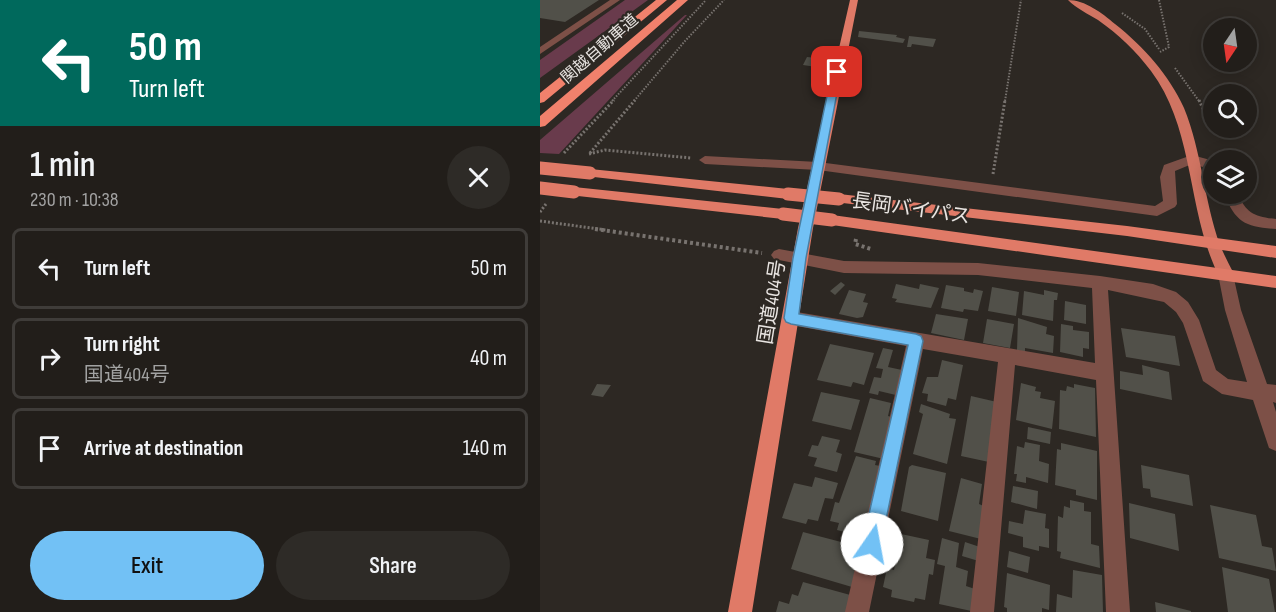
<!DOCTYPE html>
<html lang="en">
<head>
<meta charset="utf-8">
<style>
  body { margin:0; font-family:"Sofia Sans Condensed","Noto Sans JP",sans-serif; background:#2e2b27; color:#f1f3f6; height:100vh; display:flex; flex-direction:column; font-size:22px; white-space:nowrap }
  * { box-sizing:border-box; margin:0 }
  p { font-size:20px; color:#a2a2a2 }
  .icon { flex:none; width:33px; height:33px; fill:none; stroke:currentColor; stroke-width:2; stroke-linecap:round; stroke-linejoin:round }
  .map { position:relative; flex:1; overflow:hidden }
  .sheet { display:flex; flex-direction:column; background:#221e1a; width:540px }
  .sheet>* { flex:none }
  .guide { background:#00695c; color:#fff; overflow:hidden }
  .needle { width:39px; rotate:193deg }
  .fabs { position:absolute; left:663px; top:18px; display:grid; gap:12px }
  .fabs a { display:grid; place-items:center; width:54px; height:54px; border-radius:50%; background:#221e1a; box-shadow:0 3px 15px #0003,0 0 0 2px #3f3c39; font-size:30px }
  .pin { position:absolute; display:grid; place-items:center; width:51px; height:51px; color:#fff; margin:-26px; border-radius:12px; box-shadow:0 3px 9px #0006 }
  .me { position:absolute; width:66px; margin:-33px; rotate:12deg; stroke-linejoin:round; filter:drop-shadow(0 0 4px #0008) }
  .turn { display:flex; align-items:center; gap:21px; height:126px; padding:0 30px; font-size:27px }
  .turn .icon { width:78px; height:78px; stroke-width:2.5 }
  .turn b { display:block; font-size:42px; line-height:51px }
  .round { display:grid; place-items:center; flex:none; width:63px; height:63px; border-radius:32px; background:#2e2b27 }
  .overview { display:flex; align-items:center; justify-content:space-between; height:102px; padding:0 30px }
  h1 { font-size:36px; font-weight:600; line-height:45px }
  .action { display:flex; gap:12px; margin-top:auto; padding:12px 30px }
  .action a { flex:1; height:69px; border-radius:36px; background:#72c1f5; color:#111; font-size:24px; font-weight:600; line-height:69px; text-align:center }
  .action a+a { background:#2e2b27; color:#f1f3f6 }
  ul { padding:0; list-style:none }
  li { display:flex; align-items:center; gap:18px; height:81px; margin:0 12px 9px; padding:0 18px; border:3px solid #3f3c39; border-radius:9px }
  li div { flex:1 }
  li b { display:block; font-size:22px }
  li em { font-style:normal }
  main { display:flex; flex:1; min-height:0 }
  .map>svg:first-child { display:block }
  .green { fill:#693b4c }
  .building { fill:#515049 }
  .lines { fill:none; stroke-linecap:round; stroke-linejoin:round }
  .path-far2 { stroke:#78736f; stroke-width:2; stroke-dasharray:1.5 1.5; stroke-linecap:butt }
  .path-far1 { stroke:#78736f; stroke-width:3; stroke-dasharray:2 2; stroke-linecap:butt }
  .path { stroke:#78736f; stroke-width:4; stroke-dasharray:3 3; stroke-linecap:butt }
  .minor { fill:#7d5047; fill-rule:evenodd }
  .primary { fill:#d07462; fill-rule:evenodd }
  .trunk { fill:#e07a67; fill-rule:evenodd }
  .motorway { fill:#f1816c; fill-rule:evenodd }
  .trunk-bridge { stroke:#e07a67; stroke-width:13 }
  .route { fill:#72c1f5; stroke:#4a7d9f; stroke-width:1.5 }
  .labels { text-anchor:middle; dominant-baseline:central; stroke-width:4.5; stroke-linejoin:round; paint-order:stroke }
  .far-street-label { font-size:16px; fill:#e8e4e1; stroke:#2d2823 }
  .street-label { font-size:20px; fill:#e8e4e1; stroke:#2d2823 }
</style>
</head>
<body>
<main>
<section class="sheet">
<div class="guide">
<div class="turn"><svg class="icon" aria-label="left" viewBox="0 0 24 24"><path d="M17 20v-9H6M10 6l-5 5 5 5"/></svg><div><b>50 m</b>Turn left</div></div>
</div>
<div class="overview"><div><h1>1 min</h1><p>230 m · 10:38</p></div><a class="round"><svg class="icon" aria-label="close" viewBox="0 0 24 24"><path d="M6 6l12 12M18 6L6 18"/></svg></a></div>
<ul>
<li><svg class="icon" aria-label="left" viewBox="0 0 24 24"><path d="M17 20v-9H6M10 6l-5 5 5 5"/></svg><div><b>Turn left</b></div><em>50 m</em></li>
<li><svg class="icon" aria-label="right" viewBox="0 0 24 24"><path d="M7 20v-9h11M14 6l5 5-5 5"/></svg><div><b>Turn right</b><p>国道404号</p></div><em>40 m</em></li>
<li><svg class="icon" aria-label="arrive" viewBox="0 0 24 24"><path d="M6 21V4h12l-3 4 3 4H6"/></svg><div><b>Arrive at destination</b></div><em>140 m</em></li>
</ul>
<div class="action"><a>Exit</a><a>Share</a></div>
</section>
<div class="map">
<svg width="736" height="612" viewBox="0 0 736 612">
  <rect width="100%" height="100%" fill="#2d2823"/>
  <path class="green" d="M85,0h23l-108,78v-18z
    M145,15h2l-128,139 -19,-1v-13z"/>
  <path class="building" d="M0,0h59l-34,22 -25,-4z
    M319,31l38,4 -1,2 9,2 -2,4 -45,-6z
    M369,36l27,3 -3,8 -21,-3 -1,3h-4z
    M267,57l21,2 -5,9 -20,-3z
    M301,282l4,3 -10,10 -5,-4z
    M356,284l23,5 1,-5 19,4 -8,20 -36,-6 2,-3 -5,-1z
    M406,285l18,3v3l9,2 1,-4 9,2 -5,20 -14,-2 -1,3 -22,-4z
    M452,287l27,5 -3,24 -28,-5z
    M309,290l17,4 -3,8 5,1 -5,14 -6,1 -18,-4z
    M504,290l14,3 -1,7h-3l-1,21 -31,-6 2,-24 20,4z
    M525,301l21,4v19l-22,-4z
    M396,314l32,5 -4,21 -33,-7z
    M478,318l29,9 -1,7 8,2 -1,17 -28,-5v4l-8,-2z
    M447,319l27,5 -4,24 -27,-5z
    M521,324l12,2v4l16,2v17l-6,-1v9l-23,-5z
    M581,328l54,8 5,30 -54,-9z
    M290,344l44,9 -10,32 -11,-3 -2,5 -34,-7z
    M343,348l10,2 -5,17 14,3 -2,26 -21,-5 -1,4 -9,-2 5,-16 7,1 2,-9 -7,-1z
    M402,360l21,5 -7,35 -8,-2 -2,8 -19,-5 1,-7 -6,-1 5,-16h11z
    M602,365l27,7 3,28 -52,-11v-18l23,4z
    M481,383l15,4 -1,4 6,1 -1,6 15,3 -3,28 -36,-9z
    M57,384l14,1 -8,12 -12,-2z
    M534,384l21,4 1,49 -37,-8 1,-39 6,1 1,-5 7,2z
    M281,392l39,8 -9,30 -39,-9z
    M431,396l26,6 -8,60 -28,-6z
    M330,398l21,5 -3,13 7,2 -11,41 -30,-7z
    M381,404l29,10 -1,4 7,1 -9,45 -34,-10 10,-40 -4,-2z
    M488,427l23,5 -1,12 -23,-5z
    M282,436l18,4 -4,12 6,2 -5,18 -23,-6 3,-8 -9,-2 4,-11 6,1z
    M485,442l15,3 -1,16 10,3 -1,19 -22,-6v6l-10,-2 1,-7h-3l3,-28 7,2z
    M521,443l36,8v49l-21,-5v-5l-21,-5 2,-36 4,1z
    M316,456l20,5 -1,4 10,2 -14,64 -10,-3 -1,8 -23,-6 2,-7 -9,-2 5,-19 4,1z
    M372,465l34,8 -8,48 -37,-10 8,-44z
    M601,465l48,10 4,31 -42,-9 -1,-8 -7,-1z
    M275,477l23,6 -5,16 -8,-1 -7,23 -10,-2 -2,5 -24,-6 12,-35 18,4z
    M421,478l21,6 -3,20 7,3 -5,32 -32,-8z
    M473,486l25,5 -1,18 -26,-7z
    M530,500l14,3v8l7,1v32l8,2 1,22 -40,-10 1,-6 -4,-1 1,-35 5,2 1,-12 6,2z
    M589,503l46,11 4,37 -49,-13z
    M670,505l46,10 6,31 10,2 4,23 -57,-13z
    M485,510l21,4 -1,14 4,1v19l-10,-2v5l-16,-4v-10l-15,-4 1,-12 14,3z
    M263,532l61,16 -12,39 -61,-18z
    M361,534l28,6 -3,18 9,2 -2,15 -4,-1 -4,26 -10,-2 -1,4 -23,-5 1,-7 -9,-3 4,-19 7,2z
    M402,538l17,5 -3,24 12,4 -2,15 12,4 -2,22 -37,-8 6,-38 -8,-2z
    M425,542l18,6 -1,14 -20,-6z
    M469,551l21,6 -2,16 -21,-6z
    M682,567l47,12 6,33h-47z
    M533,570l29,5 1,37h-47l1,-18 15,4z
    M467,573l43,12 -1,25 -7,-2v4h-35v-4l-3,-1z
    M263,582l51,14 -4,16h-74l3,-11 10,3 3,-10 6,2z
    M615,602l36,9v1h-35z"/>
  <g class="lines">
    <path class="path-far2" d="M619,0l10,47 -9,5
      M582,13l23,16 14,20
      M635,68l24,33
      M72,101l94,-101
      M94,101l51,-60 39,-41
      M465,101l16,-101"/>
    <path class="path-far1" d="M659,100l9,20
      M24,153l50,-53
      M50,153l45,-53
      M49,154l16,-4 86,8
      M453,174l12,-74
      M0,212l6,-8
      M0,221l66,9"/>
    <path class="path" d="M55,229l167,24
      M316,239l-1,5 16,5"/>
    <path class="minor" d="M70,0h10l-80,54v-7z
      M652,155l22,6v9l-22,-6 -17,7 2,33 -2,3 -18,9 -339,-46 -113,-6 -6,-4 6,-4 113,6 337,44 8,-5 -3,-24 4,-12z
      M684,194h14c8,19 17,23 38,25v10c-30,-2 -40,-6 -52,-35z
      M239,249l65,12 134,2 122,13 53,8 23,8 12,10 11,18 17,50 12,9 19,3 -22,-72 -7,-36 2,-4 6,-2 6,2 9,40 26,74 9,1v18l-3,-1 3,10v39l-7,-3 -16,-48 -31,-6 -19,-13 -20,-58 -7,-11 -12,-10 -56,-12 22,322h-24l-10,-232 -81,-15 -21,247h-24l28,-250 -75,-13 -54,263h-24l61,-266 -115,-21 -6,-2 -2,-5 2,-5 6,-2 304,52 -3,-75 -114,-13 -134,-2 -70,-14 -3,-4 3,-4z"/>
    <path class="primary" d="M528,0c17,0 34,13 47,24 29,23 54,51 69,84 18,44 20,93 36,137 4,10 9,19 14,29l-2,4 -6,2 -6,-2c-34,-65 -24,-147 -69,-207 -15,-20 -33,-37 -53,-51 -10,-6 -22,-12 -30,-20z"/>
    <path class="trunk" d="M310,0h8l-45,228 -61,384h-24l70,-384z
      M50,169l198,20 7,5 -7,5 -203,-23 -2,-3z
      M34,187l209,22 7,5 -7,5 -214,-24 -2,-3 2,-3z
      M299,194l288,32 149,20v12l-149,-22 -293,-34 -2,-3 2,-3z
      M292,215l444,61v12l-444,-63 -7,-5z"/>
    <path class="motorway" d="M116,0h11l-123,102 -4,1v-10z
      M137,0h11l-143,126 -5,1v-11z"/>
    <path class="trunk-bridge" d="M0,168l50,5
      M0,188l34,4
      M248,194l51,5
      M243,214l49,6"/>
  </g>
  <path class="route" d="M297,70l4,2 -35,186 -7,56 117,20 5,2 2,5 -42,203 -3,7 -6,3 -7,-3 -3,-7 46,-199 -117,-21 -5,-2 -2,-4 9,-60 39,-186z"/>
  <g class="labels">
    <g class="far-street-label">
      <text transform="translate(60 49) rotate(-41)">関越自動車道</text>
    </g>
    <g class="street-label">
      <text transform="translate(371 209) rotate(8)">長岡バイパス</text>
      <text transform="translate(232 302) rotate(-81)">国道404号</text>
    </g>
  </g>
</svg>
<div class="fabs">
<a><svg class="needle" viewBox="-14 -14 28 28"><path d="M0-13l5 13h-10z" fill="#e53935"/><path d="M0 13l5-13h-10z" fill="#a2a2a2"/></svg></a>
<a><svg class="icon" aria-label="search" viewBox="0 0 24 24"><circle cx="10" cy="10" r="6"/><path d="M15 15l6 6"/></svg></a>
<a><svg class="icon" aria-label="layers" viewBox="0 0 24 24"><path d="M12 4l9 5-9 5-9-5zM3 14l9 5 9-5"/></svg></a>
</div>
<div class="pin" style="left:297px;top:72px;background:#d93025"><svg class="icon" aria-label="arrive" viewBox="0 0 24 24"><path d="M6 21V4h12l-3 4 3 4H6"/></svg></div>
<svg class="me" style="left:332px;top:544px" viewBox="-20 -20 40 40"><circle r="19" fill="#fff"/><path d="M0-13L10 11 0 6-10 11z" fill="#72c1f5"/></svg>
</div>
</main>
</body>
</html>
